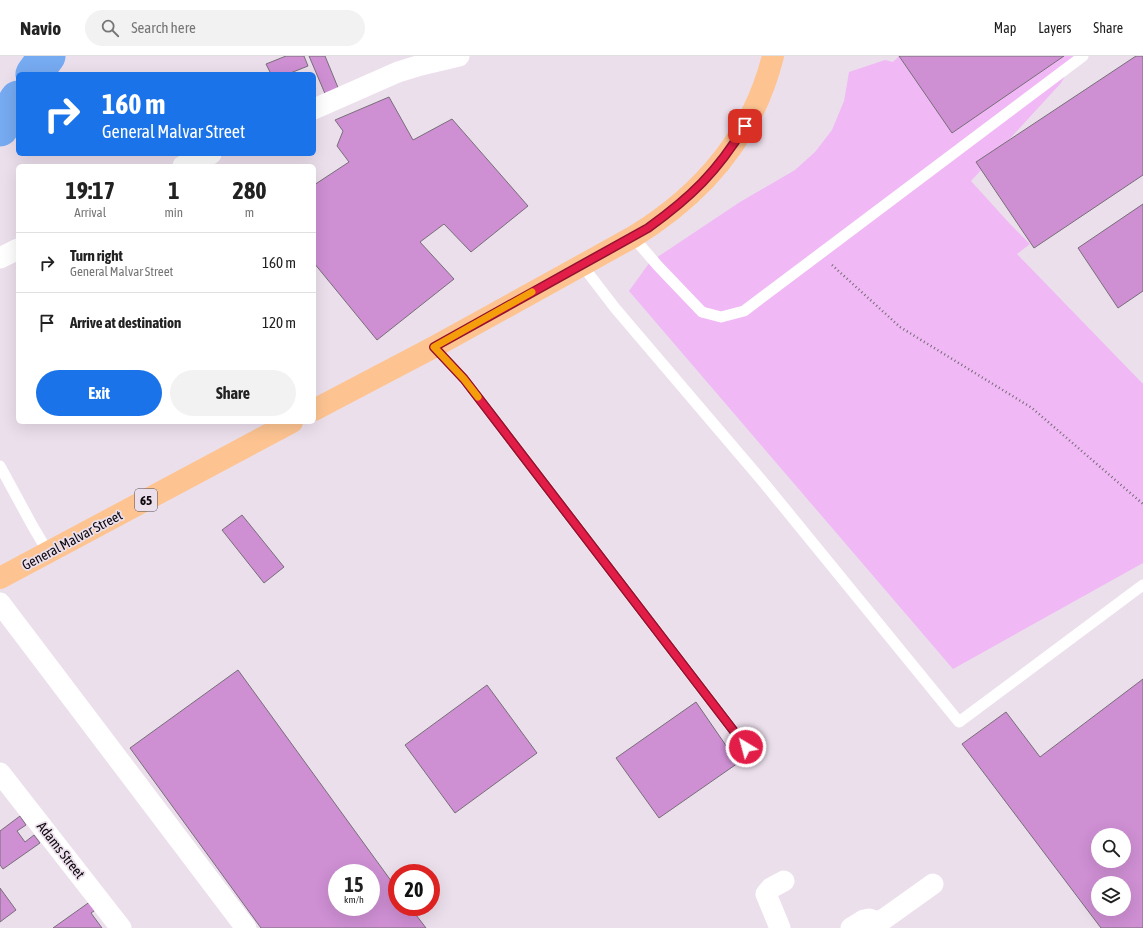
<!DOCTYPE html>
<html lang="en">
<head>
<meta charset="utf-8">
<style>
  body { margin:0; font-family:"Asap Condensed",sans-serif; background:#f2f2f2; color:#222; height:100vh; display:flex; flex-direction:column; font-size:15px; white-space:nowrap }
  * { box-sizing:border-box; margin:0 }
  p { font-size:13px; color:#767676 }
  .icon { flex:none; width:22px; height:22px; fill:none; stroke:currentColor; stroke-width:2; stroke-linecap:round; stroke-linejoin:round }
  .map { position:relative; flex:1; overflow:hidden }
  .details { position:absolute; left:16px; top:108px; width:300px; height:260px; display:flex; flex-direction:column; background:#fff; border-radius:6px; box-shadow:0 4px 16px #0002 }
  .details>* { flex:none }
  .top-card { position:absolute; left:16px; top:16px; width:300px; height:84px; border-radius:6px; box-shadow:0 4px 16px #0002; background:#1a73e8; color:#fff; overflow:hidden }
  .controls { position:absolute; left:1091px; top:772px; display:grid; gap:8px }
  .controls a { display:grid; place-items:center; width:40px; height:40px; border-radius:50%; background:#fff; box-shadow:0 4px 16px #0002; font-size:20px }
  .speed { position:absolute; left:328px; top:808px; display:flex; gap:8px; font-size:20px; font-weight:700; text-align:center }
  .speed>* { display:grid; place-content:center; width:52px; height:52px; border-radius:50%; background:#fff; box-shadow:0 4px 16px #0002; line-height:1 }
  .speed small { font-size:10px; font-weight:400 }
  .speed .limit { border:6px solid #d22; background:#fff; color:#111 }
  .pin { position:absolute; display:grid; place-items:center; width:34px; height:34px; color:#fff; margin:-17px; border-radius:8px; box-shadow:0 2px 6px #0006 }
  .me { position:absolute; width:44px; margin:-22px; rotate:323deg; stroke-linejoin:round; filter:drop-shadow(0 0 3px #0008) }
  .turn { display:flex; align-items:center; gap:14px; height:84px; padding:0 20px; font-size:18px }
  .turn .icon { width:52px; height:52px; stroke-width:2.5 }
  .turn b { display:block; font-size:28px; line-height:34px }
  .eta { display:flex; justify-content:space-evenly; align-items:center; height:68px; text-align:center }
  .eta b { font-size:24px; font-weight:700; line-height:28px }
  .primary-button { display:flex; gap:8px; margin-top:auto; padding:8px 20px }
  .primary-button a { flex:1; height:46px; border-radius:24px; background:#1a73e8; color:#fff; font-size:16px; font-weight:700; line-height:46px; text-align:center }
  .primary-button a+a { background:#f2f2f2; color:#222 }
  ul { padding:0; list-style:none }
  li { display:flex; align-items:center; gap:12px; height:60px; padding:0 20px; border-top:1px solid #e0e0e0 }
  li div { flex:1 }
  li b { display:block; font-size:15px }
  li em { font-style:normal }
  header { display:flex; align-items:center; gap:24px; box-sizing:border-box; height:56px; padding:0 20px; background:#fff; border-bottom:1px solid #e0e0e0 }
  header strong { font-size:19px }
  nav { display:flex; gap:22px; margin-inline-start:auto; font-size:14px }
  .search { width:280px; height:36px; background:#f2f2f2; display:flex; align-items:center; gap:10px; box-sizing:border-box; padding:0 14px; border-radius:22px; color:#767676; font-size:15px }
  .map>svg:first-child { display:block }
  .green { fill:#f0b8f4 }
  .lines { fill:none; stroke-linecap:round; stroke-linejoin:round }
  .stream { stroke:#577aad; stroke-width:6 }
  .river { stroke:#76aaf1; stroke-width:37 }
  .building { fill:#ce8fd3; stroke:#786e79; fill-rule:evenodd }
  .path { stroke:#736b73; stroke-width:2.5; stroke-dasharray:1 3; stroke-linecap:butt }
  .lane { stroke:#fff; stroke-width:11 }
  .street { stroke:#fff; stroke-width:21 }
  .highway { stroke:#fdc491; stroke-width:22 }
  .route-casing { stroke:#92132f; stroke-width:10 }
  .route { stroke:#e11d48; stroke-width:7 }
  .slow { stroke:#f59e0b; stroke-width:7 }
  .labels { text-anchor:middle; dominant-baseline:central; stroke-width:3.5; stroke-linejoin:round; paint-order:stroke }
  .shield { fill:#ebdfec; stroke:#504a51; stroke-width:1 }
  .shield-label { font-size:13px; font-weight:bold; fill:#0e0a0e }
  .street-label { font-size:14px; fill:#0e0a0e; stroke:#ebdfec }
</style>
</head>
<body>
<header>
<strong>Navio</strong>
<div class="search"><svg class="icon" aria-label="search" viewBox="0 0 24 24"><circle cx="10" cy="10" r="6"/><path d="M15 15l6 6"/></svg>Search here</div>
<nav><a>Map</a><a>Layers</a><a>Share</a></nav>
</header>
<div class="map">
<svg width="1143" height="872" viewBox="0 0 1143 872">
  <rect width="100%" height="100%" fill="#ebdfec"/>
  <path class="green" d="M899,0h177l-15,27 -90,98 39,43 20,20 -13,10 126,130v179l-190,106 -324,-378 21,-29 90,-60 55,-32 20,-18 17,-22 12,-29 5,-29 36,-12 8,2z"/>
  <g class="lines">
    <path class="stream" d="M32,18l6,-18"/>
    <path class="river" d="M34,18l13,-18
      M0,72l18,-29"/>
  </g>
  <path class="building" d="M286,0h18l4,10 -20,8h-17l-5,-10z
    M309,0h16l14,34 -13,6z
    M899,0h165l-112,77z
    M1136,0h7v119l-109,73 -58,-86z
    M389,41l24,43 39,-21 76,87 -57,46 -27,-28 -24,18 34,37 -77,61 -63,-77v-78l35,-23 -12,-16 6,-15 -8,-11z
    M1143,148v87l-25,17 -40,-60z
    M242,459l42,52 -20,16 -42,-53z
    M238,614l159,219v18h13l16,21h-165l-131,-180zM337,817h34v34h-34z
    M1143,623v249h-42l-139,-184 44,-32 34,45zM1098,779h26v26h-26zM1098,827h26v26h-26z
    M487,629l50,68 -82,60 -50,-68z
    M696,646l42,61 -79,55 -43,-60z
    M20,760l6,9 -9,6 8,11 9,-7 6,8 -37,26 -3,-4v-34z
    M0,832l16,22 -16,12z
    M91,845l6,8 -6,4 11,15h-49z"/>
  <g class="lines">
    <path class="path" d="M832,209l68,62 132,81 111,96"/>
    <path class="lane" d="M633,181l25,29 44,46 19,5 23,-6 339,-255
      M582,209l33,43 149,175 195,239 184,-137
      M434,291l30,32 282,368
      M0,410l32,59 16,27"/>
    <path class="street" d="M314,53l84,-37 23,-7 38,-9
      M183,110l28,-12
      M0,202l18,-9
      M0,547l246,325
      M0,717l121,155
      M780,872l-14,-34 5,-6 13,-7
      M851,872l13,-8 5,-1 9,3 6,-3 49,-35"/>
    <path class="highway" d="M314,354l120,-63 199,-110c69,-42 120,-101 140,-181
      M0,522l292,-156"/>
  </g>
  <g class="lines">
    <defs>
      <path id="route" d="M745,70c-28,46 -54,71 -97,102l-214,119 30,32 282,368"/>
    </defs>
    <use href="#route" class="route-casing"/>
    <use href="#route" class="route"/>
    <path class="slow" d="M478,341l-14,-18 -30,-32 98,-55"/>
  </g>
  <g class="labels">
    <rect class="shield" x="135" y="433" width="22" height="22" rx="3"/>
    <g class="shield-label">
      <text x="146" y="444">65</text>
    </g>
    <g class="street-label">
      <text transform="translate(72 484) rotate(-28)">General Malvar Street</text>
      <text transform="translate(61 794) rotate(52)">Adams Street</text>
    </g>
  </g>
</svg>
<div class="controls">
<a><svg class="icon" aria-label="search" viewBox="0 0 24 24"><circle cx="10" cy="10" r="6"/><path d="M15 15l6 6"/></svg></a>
<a><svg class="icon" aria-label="layers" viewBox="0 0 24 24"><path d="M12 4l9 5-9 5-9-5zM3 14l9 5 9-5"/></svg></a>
</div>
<div class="speed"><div>15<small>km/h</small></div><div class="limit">20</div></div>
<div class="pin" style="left:745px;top:70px;background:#d93025"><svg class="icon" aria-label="arrive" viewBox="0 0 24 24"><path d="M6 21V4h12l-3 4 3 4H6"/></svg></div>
<svg class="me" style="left:746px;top:691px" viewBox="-20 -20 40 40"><circle r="17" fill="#e11d48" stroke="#fff" stroke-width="3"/><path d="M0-11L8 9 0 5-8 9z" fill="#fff"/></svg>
<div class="top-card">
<div class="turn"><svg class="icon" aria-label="right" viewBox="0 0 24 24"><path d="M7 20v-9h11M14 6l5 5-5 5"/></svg><div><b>160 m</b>General Malvar Street</div></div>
</div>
<section class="details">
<div class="eta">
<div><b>19:17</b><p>Arrival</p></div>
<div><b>1</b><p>min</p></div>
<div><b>280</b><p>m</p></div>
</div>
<ul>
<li><svg class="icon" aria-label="right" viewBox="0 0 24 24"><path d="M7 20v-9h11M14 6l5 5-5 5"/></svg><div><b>Turn right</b><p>General Malvar Street</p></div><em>160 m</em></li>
<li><svg class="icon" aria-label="arrive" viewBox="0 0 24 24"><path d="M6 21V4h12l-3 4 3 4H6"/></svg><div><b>Arrive at destination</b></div><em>120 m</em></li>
</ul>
<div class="primary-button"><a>Exit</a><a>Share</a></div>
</section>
</div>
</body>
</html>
